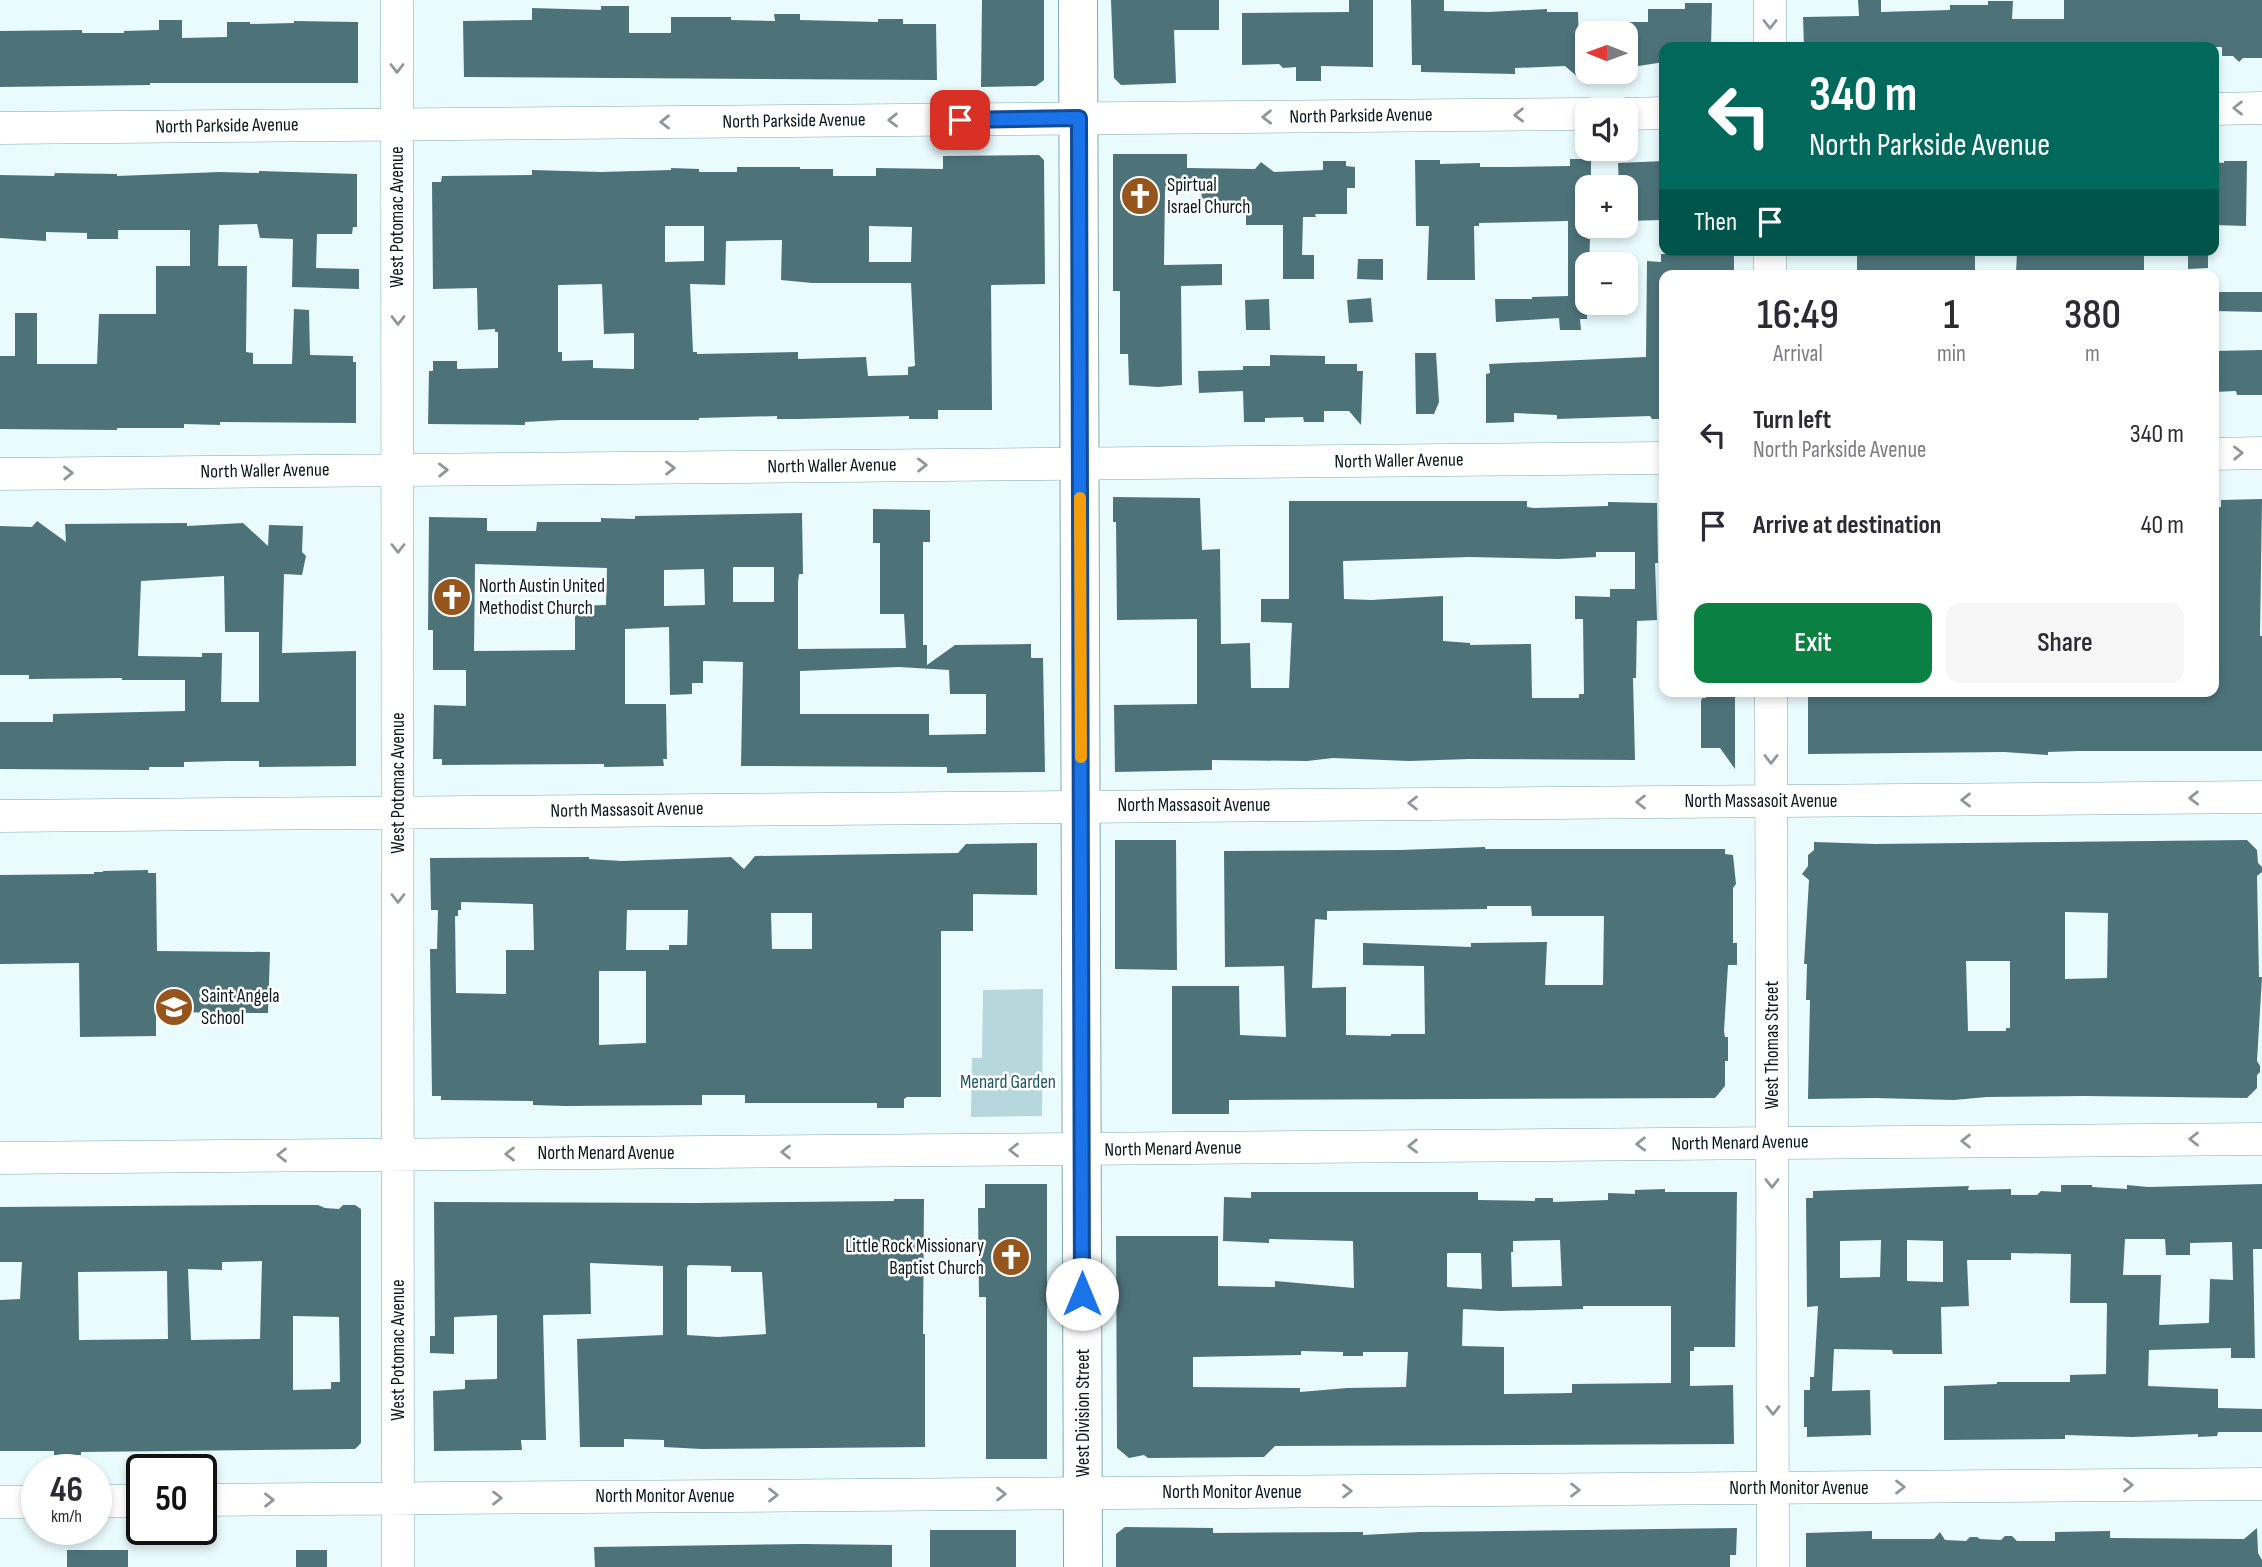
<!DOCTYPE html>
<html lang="en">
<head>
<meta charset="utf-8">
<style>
  body { margin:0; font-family:"Sofia Sans Condensed",sans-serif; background:#f7f7f7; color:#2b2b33; height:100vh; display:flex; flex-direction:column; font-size:26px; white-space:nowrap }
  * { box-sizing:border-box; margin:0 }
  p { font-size:23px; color:#7c7c81 }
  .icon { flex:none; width:38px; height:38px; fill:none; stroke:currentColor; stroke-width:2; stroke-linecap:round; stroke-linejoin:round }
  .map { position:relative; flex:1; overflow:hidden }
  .details { position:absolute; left:1659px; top:270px; width:560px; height:427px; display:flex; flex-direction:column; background:#fff; border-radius:14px; box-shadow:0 4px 10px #0003 }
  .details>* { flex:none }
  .top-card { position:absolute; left:1659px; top:42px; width:560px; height:214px; border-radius:14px; box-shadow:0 4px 10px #0003; background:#00695c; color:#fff; overflow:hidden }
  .needle { width:46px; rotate:271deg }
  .fabs { position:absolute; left:1575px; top:21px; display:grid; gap:14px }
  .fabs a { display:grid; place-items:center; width:63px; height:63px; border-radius:14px; background:#fff; box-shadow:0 4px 10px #0003; font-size:35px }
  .speed { position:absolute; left:21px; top:1454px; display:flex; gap:14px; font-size:35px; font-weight:700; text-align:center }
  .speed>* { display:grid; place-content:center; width:91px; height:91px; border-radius:50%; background:#fff; box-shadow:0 4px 10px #0003; line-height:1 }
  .speed small { font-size:18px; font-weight:400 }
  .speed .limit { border:4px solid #111; border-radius:10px; background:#fff; color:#111 }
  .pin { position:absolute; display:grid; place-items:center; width:60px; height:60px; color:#fff; margin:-30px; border-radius:14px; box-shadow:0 4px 10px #0006 }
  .me { position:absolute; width:77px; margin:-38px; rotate:0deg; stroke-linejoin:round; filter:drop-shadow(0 0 5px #0008) }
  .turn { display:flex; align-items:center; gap:24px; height:147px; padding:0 35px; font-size:32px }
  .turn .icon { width:91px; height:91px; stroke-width:2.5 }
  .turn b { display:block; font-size:49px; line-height:60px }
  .then { display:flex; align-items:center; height:66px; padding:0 35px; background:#0003; gap:14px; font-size:26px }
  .eta { display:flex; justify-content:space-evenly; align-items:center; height:119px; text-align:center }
  .eta b { font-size:42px; font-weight:600; line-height:49px }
  .button { display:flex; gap:14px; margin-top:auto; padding:14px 35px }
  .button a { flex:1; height:80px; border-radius:14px; background:#0b8043; color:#fff; font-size:28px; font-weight:600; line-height:80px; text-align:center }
  .button a+a { background:#f7f7f7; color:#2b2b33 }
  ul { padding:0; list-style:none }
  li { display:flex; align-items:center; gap:21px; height:91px; padding:0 35px }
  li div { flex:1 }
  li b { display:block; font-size:26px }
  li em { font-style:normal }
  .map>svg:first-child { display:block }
  .green { fill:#b6d7dc }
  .building { fill:#4d7379; fill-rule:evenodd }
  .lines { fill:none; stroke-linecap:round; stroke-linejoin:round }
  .minor-casing { stroke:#81a9af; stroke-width:33 }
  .major-casing { stroke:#81a9af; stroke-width:40 }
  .minor { stroke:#fff; stroke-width:32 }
  .major { stroke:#fff; stroke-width:38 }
  .oneway { stroke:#909798 }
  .route-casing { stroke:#114b97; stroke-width:18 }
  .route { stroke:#1a73e8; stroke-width:12 }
  .slow { stroke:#f59e0b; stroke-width:12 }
  .labels { text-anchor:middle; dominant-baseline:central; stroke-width:5; stroke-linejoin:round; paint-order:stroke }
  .street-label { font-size:19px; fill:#08181a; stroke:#fff }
  .poi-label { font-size:19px; fill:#08181a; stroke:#fff; text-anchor:start }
  .park-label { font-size:19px; fill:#1c5860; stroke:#fff }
</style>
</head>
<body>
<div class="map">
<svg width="2262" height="1567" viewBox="0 0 2262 1567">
  <rect width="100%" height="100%" fill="#eafbfd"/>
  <path class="green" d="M1043,989l-1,127 -71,1 1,-59h10l1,-68z"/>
  <path class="building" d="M982,0h62v80l-8,6 -55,1z
    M1111,0h108v30h-45l2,53 -55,2 -7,-7z
    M1349,0h24v67l-52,-1v15h-25v-14l-13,1 -4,-4 -37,1v-52l107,-1z
    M1411,0h33v11l45,1 58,-3v3h31l2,67 -15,-13 -50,2v6l-94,-2v-7h-9z
    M1858,0h23v12l69,-2v-5h38v-4h25l-1,18h52v-19h198v58h-19l-4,4 -6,-6h-11v-9h-418l-1,-30 56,-1z
    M1685,3h27l-1,44h-47v15l-38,6v-46h22v-13h37z
    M601,6h28v27h42v-16h60v3l44,1 -1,-7h26v6l78,2v-3h25v5h33l1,56 -473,-3 -1,-56 69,-1v-12l69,2z
    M159,20h23v18l45,-1v-15h23v2l44,-1v-2l64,1v61h-208v2l-150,2v-56l82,-1v3h42v-2l35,-1z
    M1113,154h74v14l68,1 6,-7 13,10 49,-2v-9h23v5l9,1v21h-8v26h-32l1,3h-13l-1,38h12v24h-31v-54h-37v-17l-40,1v-11l-4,1 -1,-9h-36l-1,75 58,-1v21l-41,1 1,99 -24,2 -29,-2 -1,-31h-8v-63h-7z
    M1039,155l5,5 1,124 -54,1 1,125h-54v9h-29v-3l-109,3h-23v-3l-78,2v2h-138l-36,2v3l-97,-1 1,-53h4v-10h24v8l41,-1v-36h-3v-3l-17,1 -1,-42 -44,1 -1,-107h9l1,-6 90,-1v-5l69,2 70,-2v-2l28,1v3h38v-5h63v2h33v7h43v-8l67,1v-13zM665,226h39v35l-39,1zM869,226l43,1 -1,35h-42zM782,240l-1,40 31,3h99l4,83 -7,1v8l-40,1 -2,-19 -68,2v-7l-101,2v-2h-4l-3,-68 35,1 1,-44zM602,284l2,50 30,-1v36l-41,-1v-8l-31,1v-9h-4v-67z
    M1570,159h21v28h-4v52h3l-1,25h-2v55h-7l1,11h-21l-1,-12 -63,4 -1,-23h37v-2l36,-1v-75l-89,2v3h-5l1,54h-48l2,-54h-13l-1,-66h25v4l40,-1v4h29l61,-1z
    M1664,161v52h-2v7l-36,1v-34h-7l-1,-24z
    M2224,161h23l-1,65 -32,-1v-63l10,1z
    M259,171l98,3v53h-4l-1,7h-35l-1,34 43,1v20l-67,-2 1,-48 -33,-1 -3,-14 -38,1 -1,41h29l-1,86 7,1v11h39l2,-55 15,1 1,45 43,1v6h3v61l-136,-1v3l-36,-1v4h-67v2l-117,-1v-73h15v-43h22v51h60l2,-50h57v-48h34v-36h-72v9h-31v-6l-41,-1v9l-46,-3v-63l54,1 1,-3 62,1v2l103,-4 39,1z
    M1713,250h21v20l-50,1v4h-20v144h-12l-2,-3 -93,3v-4l-43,-2v9l-28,1v-49l4,-1 -1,-9 157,-7 1,-96 14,1v-8h52z
    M2057,250h87v21l-30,1v3l-98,-2 1,-21z
    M2188,250h20v18l-20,1z
    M1909,251h66v23h-118v-22l52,2z
    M1358,259h25v21l-26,-1z
    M2214,292h48v20l-48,-1z
    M1371,298l2,24 -24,1 -2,-23z
    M1269,299l1,31h-24l-1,-30z
    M2262,350v45h-25l-1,-4 -22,1v-41z
    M1415,353h21l3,49 -5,12h-18z
    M1270,355l55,1v8h32v7h6l-2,54 -12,-14h-25v11h-20l-1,-5 -38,1v4h-21l-1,-31 -44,2 -1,-22 45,-1v-4h27z
    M1113,497l87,1 2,52 18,-1 1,95 29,-1 1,45h38l3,-65 -31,-1v-23h28v-98h238v6l7,1 74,-2v-4l49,1 1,60h-3l2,57 -20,1 -1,57h-3l2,82 -166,-1 -60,2 -76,-3 -26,3 -95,-1v10l-97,2 -1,-67 83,-1v-85l-80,1 -1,-98h-3zM1596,552h39v37h-25v8l-35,-1v23h8l1,75h-5v4h-47l-1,-54 -61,1v-2l-27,-2v-45l-72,4 -27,-1 -1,-38 127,-4 89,2 37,-2z
    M2262,499l-2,137h2v115h-184l-30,1v3l-44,-3 -196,2v-60h62v-3h344v-183l7,-1v-7z
    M873,509l57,1v32h-7v103h4v20l28,-20 76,-1v14h12l2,114 -98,1v-6l-206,-1 2,-104 -40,-1v22h-11v11l-22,1 -1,-68 -44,2v75h41l1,55h-4l1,7 -60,1v-3l-162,1v-6h-9l1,-54 32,1v-36h-33v-40h-5l1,-113 58,1v13h49l1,-9h64v-4l34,1v-3l167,-3 1,61h-4l-1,8v67l108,-1 -2,-34h-24v-71h-7zM475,564l132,4 -1,37 -31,1v44l-101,1zM733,567h41v35h-41zM704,569l1,36 -41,1v-36zM899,667l50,3 1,24h36v40l-57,1v-21h-129v-43z
    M37,521l29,21 -1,-18 122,-1v3l56,-3 25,23 1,-21 34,1 -1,26 4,4 -4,19 -18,-1 -2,79 74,-2v115l-97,1v-6h-32l-43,1v5h-35v3l-149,-1v-47h53v-8l132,-3v-31h-63v-2l-93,1v-4h-29v-149l32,1zM224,576l1,56h34v70h-38l1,-49h-20v4l-64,-1 3,-75z
    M1707,691h28v78l-15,-21h-19v-47l1,-3h4z
    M1115,840h61l1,130 -62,-1z
    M2247,840l10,10 1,13 4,4v5l-5,4 2,101h3l-5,84 3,5v6l-3,3v13l-10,10 -162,-2 -98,1 -33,3 -80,-2 -66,1 2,-99h-4l1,-36h-3l5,-84 -7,-6 6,-8v-11l6,-5v-8l61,2zM2065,912l43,1 -1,65 -42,1zM1966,961h44v67h-4v3h-38z
    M1037,843v52l-64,-1v37h-32v166h-34l-3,2v9h-27v-5h-132v-8h-43v10l-136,1 -33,-1v-4l-92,-1v-4h-9l-2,-147h7l1,-39h-7l-1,-52 159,-1v2l33,2 109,-4 13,12 11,-13 203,-3 8,-9zM461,902l72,2 1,46h-28v44l-50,-1 -1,-77h3v-6h3zM627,910h61l-1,35h-18v5h-43zM771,913h41v36h-40zM599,971h47v72l-47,2z
    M1485,847v2h240v5l8,1 3,29 -3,4v55h4v22h-9l-4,66 1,6h3v24h-3v25l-10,12 -486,2v14h-57v-128h67l1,49 46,2 -2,-71 -59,1 -1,-116 176,-1zM1487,906h44l1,10h72l-1,69h-58l2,-43 -76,1v4l-108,-4v22l61,1 1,68h-34v2l-45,-1v-48l-34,1 3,-69 12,1v-9l160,-2z
    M148,870v3h8l1,78 113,1 -2,61 -112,-1v24l-76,1 -1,-74 -79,1v-89l94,-1v-2h9v-1z
    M985,1184h62v275h-61v-162h-7l-1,-89h7z
    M2262,1184v65h-9l2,109h-24v-10l-82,2 -1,36 70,3v19l44,1v23h-44l-1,4 -19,1v-3l-65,3 -68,-2v4l-121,1v-54l53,-2v-2h73v-7l36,-1 1,-71h-37l1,-49 -60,-1v7h-44l2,46 -28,1 1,47h-49l-1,-4 -58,-1 -2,42 38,-1 1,45 -64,2v-10h-3v-37h6v-13h4l4,-71 -11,1 -1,-109h7v-7l156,-5 -1,4 43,-1v6h26l4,-4 20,1v-7h31v2l35,2v-4l21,2zM2125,1239h40l1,16h24v-12l42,-1 1,38 -23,-1 -1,44 -50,2 2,-50h-38zM1881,1240l-1,37 -40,1v-37zM1907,1240l36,1v41l-36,-1z
    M1665,1189v3h72l-2,155h-41v4h-4v35l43,-1 1,59 -459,2 -11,11 -116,1 -4,-3 -15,3 -12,-10 -1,-212h102v50l57,1v-6l79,7 -1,-47 -84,-2v4l-46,-2 1,-44 27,1v-6h227v8l57,1v-3h18v4l55,-2v-7l27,1v-4zM1560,1240l2,46 -50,1 -1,-35h2v-11zM1447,1253h34l1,36 -35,-2zM1583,1306h88v77l-99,1v9l-68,1v-47l-42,-1 1,-37 37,2 83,-2zM1301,1351l42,1v4h20v-4h45l-2,35 -59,1 -47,4v-4l-107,-1v-30l108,-2z
    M894,1199h30l-1,135h2v113l-223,2 -38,-2v-7l-40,-1v8h-44l-3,-108 86,-4v-69l-73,-3 1,51 -48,1 3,125h-25l1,10 -88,1 -1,-60 32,-2v-9l32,-1v-64l-43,2v37l-24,-1v-17h5l-1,-134 261,1 199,-2zM689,1265l42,1v6h31l4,62 -48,3 -31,-2v-68z
    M260,1205h58l7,3 14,1 4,-4h12l6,4v234l-6,6 -274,3v3h-27v-4h-54v-151l20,-1 2,-37h-22v-55zM262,1261l-2,78 -69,1 -3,-71 34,1v-8zM167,1271l1,68 -89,1 -1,-68zM293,1316l46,1 1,65h-9v7l-38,1z
    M1125,1527l88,1v5l150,-1v3l57,-3 317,-4 -1,27h-6v12h-614v-33z
    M2257,1528l1,25 4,7v7h-456v-34l66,-2v8h62l6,-7 5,8 21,1 4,-4h7l3,2 21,1 4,-4h7l5,5h38v-9l55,-1v7l134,1z
    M930,1530h86v37h-86z
    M803,1544l89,1v22h-297l-1,-20z
    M67,1550h61v17h-61z
    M296,1550h31v17h-31z"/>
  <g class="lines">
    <defs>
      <path id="minor" d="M397,0l1,1567
        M1770,0v47
        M2214,109l48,-1
        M1626,114l38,-1
        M0,128l1587,-14
        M1770,250v25
        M2214,454l48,-1
        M0,474l1664,-16
        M1771,691l2,876
        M0,816l2262,-19
        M0,1158l2262,-19
        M201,1500l2061,-16
        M96,1501h46
        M0,1502h37"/>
      <path id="major" d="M1078,0l5,1567"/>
    </defs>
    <use href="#minor" class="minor-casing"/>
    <use href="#major" class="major-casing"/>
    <use href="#minor" class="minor"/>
    <use href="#major" class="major"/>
  </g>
  <defs><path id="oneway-chevron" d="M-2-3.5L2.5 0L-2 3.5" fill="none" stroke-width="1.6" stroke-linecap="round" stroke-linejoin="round" transform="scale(1.75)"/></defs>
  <g class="oneway">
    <use href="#oneway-chevron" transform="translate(1770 24) rotate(90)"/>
    <use href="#oneway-chevron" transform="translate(397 68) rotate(90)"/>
    <use href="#oneway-chevron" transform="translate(2238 108) rotate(180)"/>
    <use href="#oneway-chevron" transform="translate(1519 115) rotate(179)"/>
    <use href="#oneway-chevron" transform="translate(1267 117) rotate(179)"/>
    <use href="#oneway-chevron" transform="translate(893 120) rotate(179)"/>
    <use href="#oneway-chevron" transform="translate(665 122) rotate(179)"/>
    <use href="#oneway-chevron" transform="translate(398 320) rotate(90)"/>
    <use href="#oneway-chevron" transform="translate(2238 453) rotate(-1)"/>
    <use href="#oneway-chevron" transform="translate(922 465) rotate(-1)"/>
    <use href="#oneway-chevron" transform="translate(670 468) rotate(-1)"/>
    <use href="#oneway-chevron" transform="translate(443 470) rotate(-1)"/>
    <use href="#oneway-chevron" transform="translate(68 473) rotate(-1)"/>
    <use href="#oneway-chevron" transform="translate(398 548) rotate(90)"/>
    <use href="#oneway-chevron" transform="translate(1771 759) rotate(90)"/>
    <use href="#oneway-chevron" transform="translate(2194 798) rotate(179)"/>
    <use href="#oneway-chevron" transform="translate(1966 800) rotate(179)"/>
    <use href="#oneway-chevron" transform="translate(1641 802) rotate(180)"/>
    <use href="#oneway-chevron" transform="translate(1413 803) rotate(180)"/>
    <use href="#oneway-chevron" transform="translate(398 898) rotate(90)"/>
    <use href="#oneway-chevron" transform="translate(2194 1139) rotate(180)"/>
    <use href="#oneway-chevron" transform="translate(1966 1141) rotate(180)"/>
    <use href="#oneway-chevron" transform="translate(1641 1144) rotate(179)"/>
    <use href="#oneway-chevron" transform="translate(1413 1146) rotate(179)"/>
    <use href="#oneway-chevron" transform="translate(1014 1150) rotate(180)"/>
    <use href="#oneway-chevron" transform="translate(786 1152) rotate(180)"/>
    <use href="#oneway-chevron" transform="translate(510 1154) rotate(180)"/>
    <use href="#oneway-chevron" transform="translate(282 1155) rotate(180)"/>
    <use href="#oneway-chevron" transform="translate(1772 1183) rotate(90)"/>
    <use href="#oneway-chevron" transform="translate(1773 1410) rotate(90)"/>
    <use href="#oneway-chevron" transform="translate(2128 1485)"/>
    <use href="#oneway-chevron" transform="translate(1900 1487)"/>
    <use href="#oneway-chevron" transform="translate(1575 1490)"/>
    <use href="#oneway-chevron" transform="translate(1347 1491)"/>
    <use href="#oneway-chevron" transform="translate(1001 1494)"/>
    <use href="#oneway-chevron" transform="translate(773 1495)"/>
    <use href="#oneway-chevron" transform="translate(497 1498)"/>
    <use href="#oneway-chevron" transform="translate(269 1500) rotate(-1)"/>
  </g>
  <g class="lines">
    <defs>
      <path id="route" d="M960,120l119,-2 3,1176"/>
    </defs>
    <use href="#route" class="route-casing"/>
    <use href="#route" class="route"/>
    <path class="slow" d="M1080,498l1,259"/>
  </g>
  <defs>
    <symbol id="church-disc" viewBox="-11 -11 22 22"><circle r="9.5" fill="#95551d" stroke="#fff"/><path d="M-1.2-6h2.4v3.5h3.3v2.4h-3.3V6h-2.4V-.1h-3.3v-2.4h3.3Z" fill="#fff"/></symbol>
    <symbol id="school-disc" viewBox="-11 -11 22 22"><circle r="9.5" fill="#95551d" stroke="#fff"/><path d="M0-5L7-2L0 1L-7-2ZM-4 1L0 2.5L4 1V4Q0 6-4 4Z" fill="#fff"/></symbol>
  </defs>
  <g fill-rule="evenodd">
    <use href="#church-disc" x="1118" y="174" width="44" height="44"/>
    <use href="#church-disc" x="430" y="575" width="44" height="44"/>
    <use href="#school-disc" x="152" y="985" width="44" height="44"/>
    <use href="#church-disc" x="989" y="1235" width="44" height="44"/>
  </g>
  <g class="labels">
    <g class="street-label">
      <text transform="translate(1361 116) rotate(-1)">North Parkside Avenue</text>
      <text transform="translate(794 121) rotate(-1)">North Parkside Avenue</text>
      <text transform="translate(227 126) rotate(-1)">North Parkside Avenue</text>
      <text transform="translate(397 217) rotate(-90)">West Potomac Avenue</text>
      <text transform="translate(1399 461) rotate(-1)">North Waller Avenue</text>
      <text transform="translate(832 466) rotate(-1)">North Waller Avenue</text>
      <text transform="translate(265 471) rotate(-1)">North Waller Avenue</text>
      <text transform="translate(398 783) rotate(-90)">West Potomac Avenue</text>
      <text x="1761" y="801">North Massasoit Avenue</text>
      <text x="1194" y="805">North Massasoit Avenue</text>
      <text transform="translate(627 810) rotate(-1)">North Massasoit Avenue</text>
      <text transform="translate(1772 1045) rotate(-90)">West Thomas Street</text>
      <text transform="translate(1740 1143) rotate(-1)">North Menard Avenue</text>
      <text transform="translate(1173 1149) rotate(-1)">North Menard Avenue</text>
      <text x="606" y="1153">North Menard Avenue</text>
      <text transform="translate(398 1350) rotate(-90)">West Potomac Avenue</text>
      <text transform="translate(1083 1413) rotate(-90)">West Division Street</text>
      <text x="1799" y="1488">North Monitor Avenue</text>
      <text x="1232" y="1492">North Monitor Avenue</text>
      <text x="665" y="1496">North Monitor Avenue</text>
    </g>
    <g class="poi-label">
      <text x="1167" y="185">Spirtual<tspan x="1167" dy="22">Israel Church</tspan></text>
      <text x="479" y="586">North Austin United<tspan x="479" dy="22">Methodist Church</tspan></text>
      <text x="201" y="996">Saint Angela<tspan x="201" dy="22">School</tspan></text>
      <text x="984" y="1246" text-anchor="end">Little Rock Missionary<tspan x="984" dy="22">Baptist Church</tspan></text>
    </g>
    <g class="park-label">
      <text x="1008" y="1082">Menard Garden</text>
    </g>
  </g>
</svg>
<div class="fabs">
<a><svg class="needle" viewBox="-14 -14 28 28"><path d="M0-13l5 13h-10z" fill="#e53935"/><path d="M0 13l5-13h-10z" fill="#7c7c81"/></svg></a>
<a><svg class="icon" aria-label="sound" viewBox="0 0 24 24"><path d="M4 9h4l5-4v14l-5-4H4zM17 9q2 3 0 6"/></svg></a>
<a>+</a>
<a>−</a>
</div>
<div class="speed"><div>46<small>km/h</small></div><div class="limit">50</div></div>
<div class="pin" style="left:960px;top:120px;background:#d93025"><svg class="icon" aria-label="arrive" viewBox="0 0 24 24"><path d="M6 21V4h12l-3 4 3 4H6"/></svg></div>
<svg class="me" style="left:1082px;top:1294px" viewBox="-20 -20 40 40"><circle r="19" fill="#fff"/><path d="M0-13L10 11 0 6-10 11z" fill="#1a73e8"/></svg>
<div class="top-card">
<div class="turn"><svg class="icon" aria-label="left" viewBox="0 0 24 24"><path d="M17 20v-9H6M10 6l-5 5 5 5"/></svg><div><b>340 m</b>North Parkside Avenue</div></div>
<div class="then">Then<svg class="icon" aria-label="arrive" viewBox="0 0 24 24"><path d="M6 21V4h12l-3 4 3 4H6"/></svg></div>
</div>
<section class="details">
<div class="eta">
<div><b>16:49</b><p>Arrival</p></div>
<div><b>1</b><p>min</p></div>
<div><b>380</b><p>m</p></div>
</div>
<ul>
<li><svg class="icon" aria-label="left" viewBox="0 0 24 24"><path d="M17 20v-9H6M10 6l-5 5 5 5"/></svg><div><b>Turn left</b><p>North Parkside Avenue</p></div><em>340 m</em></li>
<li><svg class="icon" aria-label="arrive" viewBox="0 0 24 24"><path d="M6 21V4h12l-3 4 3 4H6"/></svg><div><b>Arrive at destination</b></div><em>40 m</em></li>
</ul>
<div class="button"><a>Exit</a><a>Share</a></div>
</section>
</div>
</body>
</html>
